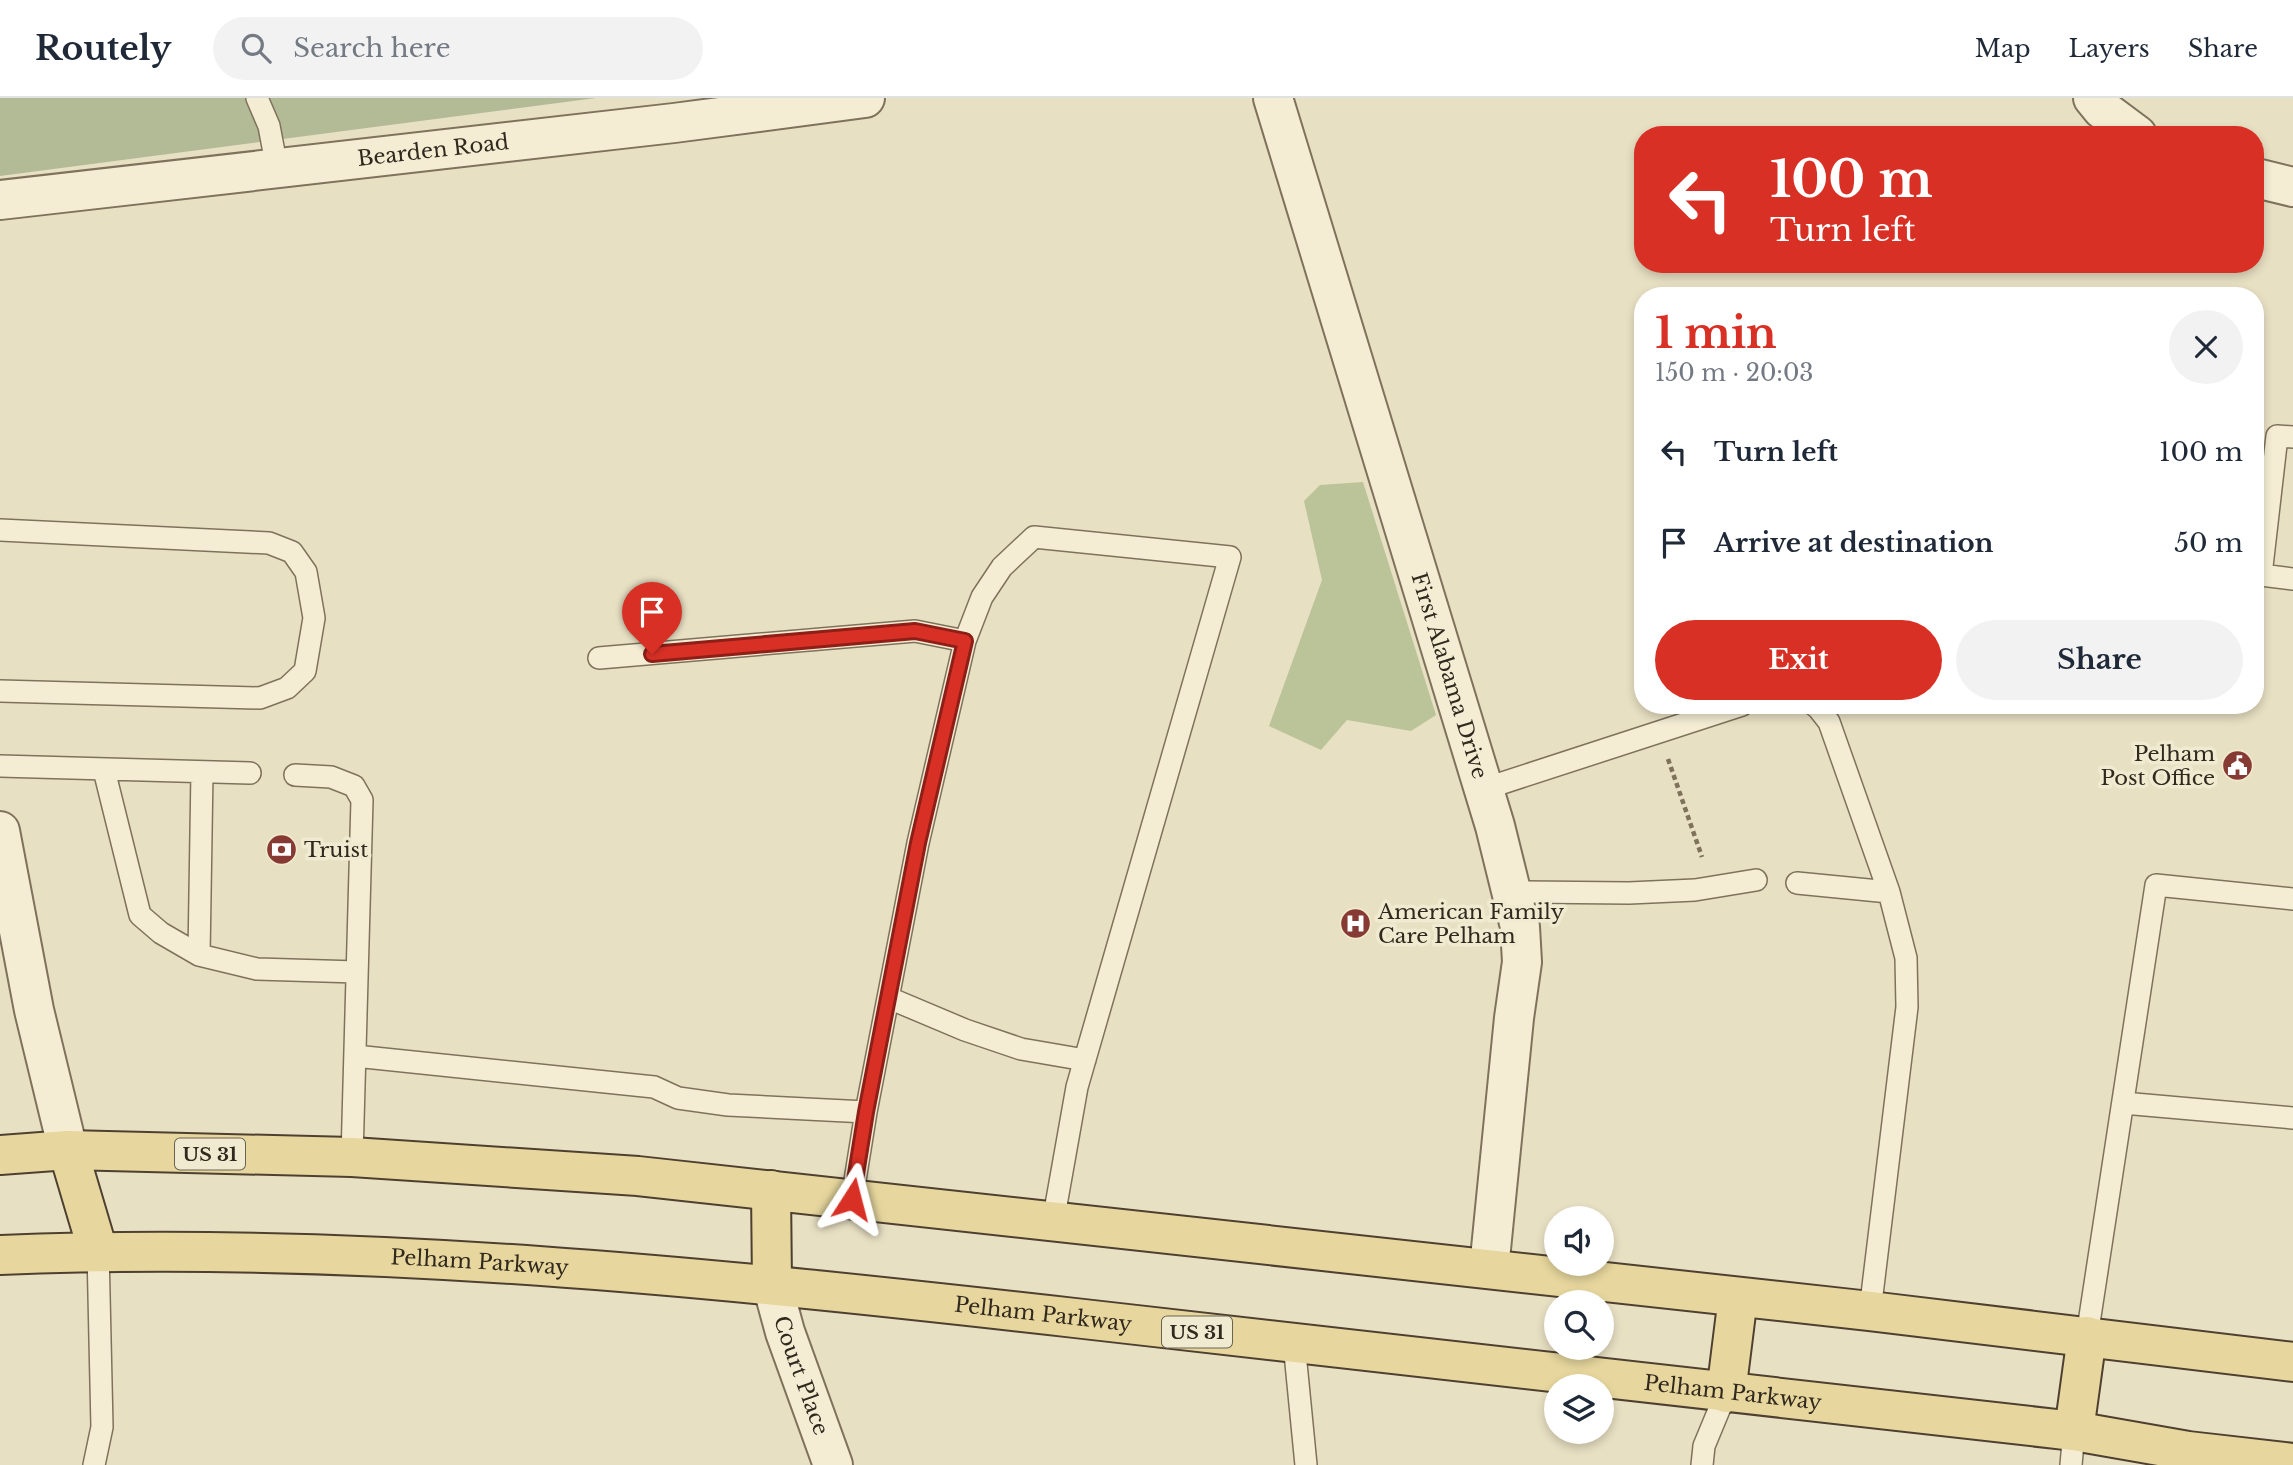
<!DOCTYPE html>
<html lang="en">
<head>
<meta charset="utf-8">
<style>
  body { margin:0; font-family:"Libre Baskerville",serif; background:#f2f2f3; color:#1f2937; height:100vh; display:flex; flex-direction:column; font-size:26px; white-space:nowrap }
  * { box-sizing:border-box; margin:0 }
  p { font-size:23px; color:#747a83 }
  .icon { flex:none; width:38px; height:38px; fill:none; stroke:currentColor; stroke-width:2; stroke-linecap:round; stroke-linejoin:round }
  .map { position:relative; flex:1; overflow:hidden }
  .panel { position:absolute; left:1634px; top:189px; width:630px; height:427px; display:flex; flex-direction:column; background:#fff; border-radius:28px; box-shadow:0 4px 10px #0003 }
  .panel>* { flex:none }
  .hud { position:absolute; left:1634px; top:28px; width:630px; height:147px; border-radius:28px; box-shadow:0 4px 10px #0003; background:#d93025; color:#fff; overflow:hidden }
  .controls { position:absolute; left:1544px; top:1108px; display:grid; gap:14px }
  .controls a { display:grid; place-items:center; width:70px; height:70px; border-radius:50%; background:#fff; box-shadow:0 4px 10px #0003; font-size:35px }
  .pin { position:absolute; display:grid; place-items:center; width:60px; height:60px; color:#fff; margin:-72px -30px; border-radius:50% 50% 50% 0; rotate:-45deg; box-shadow:0 0 7px #0007 }
  .pin .icon { rotate:45deg }
  .me { position:absolute; width:77px; margin:-38px; rotate:9deg; stroke-linejoin:round; filter:drop-shadow(0 0 5px #0008) }
  .turn { display:flex; align-items:center; gap:24px; height:147px; padding:0 21px; font-size:32px }
  .turn .icon { width:91px; height:91px; stroke-width:2.5 }
  .turn b { display:block; font-size:49px; line-height:60px }
  .round { display:grid; place-items:center; flex:none; width:74px; height:74px; border-radius:37px; background:#f2f2f3 }
  .head { display:flex; align-items:center; justify-content:space-between; height:119px; padding:0 21px }
  h1 { font-size:42px; font-weight:700; line-height:52px; color:#d93025 }
  .cta { display:flex; gap:14px; margin-top:auto; padding:14px 21px }
  .cta a { flex:1; height:80px; border-radius:42px; background:#d93025; color:#fff; font-size:28px; font-weight:700; line-height:80px; text-align:center }
  .cta a+a { background:#f2f2f3; color:#1f2937 }
  ul { padding:0; list-style:none }
  li { display:flex; align-items:center; gap:21px; height:91px; padding:0 21px }
  li div { flex:1 }
  li b { display:block; font-size:26px }
  li em { font-style:normal }
  header { display:flex; align-items:center; gap:42px; box-sizing:border-box; height:98px; padding:0 35px; background:#fff; border-bottom:2px solid #e0e1e3 }
  header strong { font-size:33px }
  nav { display:flex; gap:38px; margin-inline-start:auto; font-size:24px }
  .search { width:490px; height:63px; background:#f2f2f3; display:flex; align-items:center; gap:18px; box-sizing:border-box; padding:0 24px; border-radius:38px; color:#747a83; font-size:26px }
  .map>svg:first-child { display:block }
  .green { fill:#bbc498 }
  .cemetery { fill:#b2ba96 }
  .lines { fill:none; stroke-linecap:round; stroke-linejoin:round }
  .service-casing { stroke:#7f725c; stroke-width:24 }
  .minor-casing { stroke:#7f725c; stroke-width:42 }
  .tertiary-casing { stroke:#7f725c; stroke-width:42 }
  .primary-casing { stroke:#4e4030; stroke-width:42 }
  .path { stroke:#7f725c; stroke-width:4.5; stroke-dasharray:5 3.5; stroke-linecap:butt }
  .service { stroke:#f4edd4; stroke-width:21 }
  .minor { stroke:#f4edd4; stroke-width:38 }
  .tertiary { stroke:#f4edd4; stroke-width:38 }
  .primary { stroke:#e7d79e; stroke-width:38 }
  .route-casing { stroke:#8d1f18; stroke-width:18 }
  .route { stroke:#d93025; stroke-width:12 }
  .labels { text-anchor:middle; dominant-baseline:central; stroke-width:7; stroke-linejoin:round; paint-order:stroke }
  .shield { fill:#f0ead1; stroke:#6a6354; stroke-width:2 }
  .shield-label { font-size:19px; font-weight:bold; fill:#31291e }
  .street-label { font-size:21px; fill:#31291e; stroke:#f0ead1 }
  .poi-label { font-size:21px; fill:#31291e; stroke:#f0ead1; text-anchor:start }
</style>
</head>
<body>
<header>
<strong>Routely</strong>
<div class="search"><svg class="icon" aria-label="search" viewBox="0 0 24 24"><circle cx="10" cy="10" r="6"/><path d="M15 15l6 6"/></svg>Search here</div>
<nav><a>Map</a><a>Layers</a><a>Share</a></nav>
</header>
<div class="map">
<svg width="2293" height="1367" viewBox="0 0 2293 1367">
  <rect width="100%" height="100%" fill="#e8e0c3"/>
  <path class="green" d="M1363,384l73,233 -25,16 -64,-11 -26,30 -52,-24 53,-146 -18,-79 16,-16z"/>
  <path class="cemetery" d="M0,0h596l-596,78z"/>
  <g class="lines">
    <defs>
      <path id="service" d="M257,0l12,28 8,42
        M2293,339l-16,-1 -16,139 32,4
        M0,432l269,13 23,9 14,20 8,46 -9,53 -18,17 -27,10 -260,-7
        M599,560l316,-27 50,10
        M1814,607l4,3 11,14 60,170 17,66 1,49 -37,304
        M0,668l250,7
        M104,672l36,145 21,18 38,22 58,14 100,3
        M295,677l36,2 23,9 8,14 -10,357
        M1484,691l258,-84
        M1797,785l92,9
        M1512,794l117,1 66,-3 61,-10
        M199,857l3,-183
        M889,900l76,32 56,19 64,11
        M355,958l299,31 24,11 50,7 138,7
        M2123,1005l170,15
        M852,1101l14,-87 52,-269 47,-202 17,-44 20,-30 32,-30 196,20 -153,530 -24,135
        M2087,1238l69,-451 137,14
        M1294,1245l12,122
        M94,1367l8,-38 -4,-176
        M1702,1367l2,-19 22,-53
        M2071,1367l3,-34"/>
      <g id="minor">
        <path id="s1" d="M1273,0l222,728 25,101 2,35 -8,56 -25,251"/>
        <path d="M2093,0l9,11 35,26"/>
        <path d="M2256,80l37,9"/>
        <path d="M0,733l34,179 34,140"/>
        <path id="s2" d="M772,1186l13,48 48,133"/>
      </g>
      <g id="tertiary">
        <path id="s3" d="M0,102l674,-77 191,-25"/>
      </g>
      <g id="primary">
        <path d="M68,1052l30,101"/>
        <path d="M0,1057l68,-5 284,7 286,19 1232,135 423,51"/>
        <path d="M771,1092l1,94"/>
        <path id="s4" d="M0,1157c359,-15 719,23 1075,63 333,38 666,76 999,113l114,20 105,12"/>
        <path d="M1726,1295l12,-96"/>
        <path d="M2074,1333l13,-95"/>
      </g>
    </defs>
    <use href="#service" class="service-casing"/>
    <use href="#minor" class="minor-casing"/>
    <use href="#tertiary" class="tertiary-casing"/>
    <use href="#primary" class="primary-casing"/>
    <path class="path" d="M1668,661l34,98"/>
    <use href="#service" class="service"/>
    <use href="#minor" class="minor"/>
    <use href="#tertiary" class="tertiary"/>
    <use href="#primary" class="primary"/>
  </g>
  <g class="lines">
    <defs>
      <path id="route" d="M652,556l263,-23 50,10 -47,202 -52,269 -14,87"/>
    </defs>
    <use href="#route" class="route-casing"/>
    <use href="#route" class="route"/>
  </g>
  <defs>
    <symbol id="civic-disc" viewBox="-11 -11 22 22"><circle r="9.5" fill="#873a33" stroke="#f0ead1"/><path d="M-.6-6.5H3V-4.5H.6V-3L4-1V1h2V6H-6V1h2V-1L-.6-3ZM-1.2 2.5V6h2.4V2.5Z" fill="#fff"/></symbol>
    <symbol id="bank-disc" viewBox="-11 -11 22 22"><circle r="9.5" fill="#873a33" stroke="#f0ead1"/><path d="M-6-4H6V4H-6ZM0-2.3a2.3 2.3 0 1 0 0 4.6a2.3 2.3 0 1 0 0-4.6Z" fill="#fff"/></symbol>
    <symbol id="hospital-disc" viewBox="-11 -11 22 22"><circle r="9.5" fill="#873a33" stroke="#f0ead1"/><path d="M-5-5h3v3.5h4V-5h3V5h-3V1.5h-4V5h-3Z" fill="#fff"/></symbol>
  </defs>
  <g fill-rule="evenodd">
    <use href="#civic-disc" x="2220" y="650" width="35" height="35"/>
    <use href="#bank-disc" x="264" y="734" width="35" height="35"/>
    <use href="#hospital-disc" x="1338" y="808" width="35" height="35"/>
  </g>
  <g class="labels">
    <g class="shield">
      <rect x="175" y="1040.5" width="70" height="31" rx="5"/>
      <rect x="1162" y="1218.5" width="70" height="31" rx="5"/>
    </g>
    <g class="shield-label">
      <text x="210" y="1056">US 31</text>
      <text x="1197" y="1234">US 31</text>
    </g>
    <g class="street-label">
      <text stroke="none"><textPath href="#s3" startOffset="436">Bearden Road</textPath></text>
      <text stroke="none"><textPath href="#s1" startOffset="604">First Alabama Drive</textPath></text>
      <text stroke="none"><textPath href="#s4" startOffset="480">Pelham Parkway</textPath></text>
      <text stroke="none"><textPath href="#s4" startOffset="1046">Pelham Parkway</textPath></text>
      <text stroke="none"><textPath href="#s2" startOffset="96">Court Place</textPath></text>
      <text stroke="none"><textPath href="#s4" startOffset="1740">Pelham Parkway</textPath></text>
    </g>
    <g class="poi-label">
      <text x="2215" y="656" text-anchor="end">Pelham<tspan x="2215" dy="24">Post Office</tspan></text>
      <text x="304" y="752">Truist</text>
      <text x="1378" y="814">American Family<tspan x="1378" dy="24">Care Pelham</tspan></text>
    </g>
  </g>
</svg>
<div class="controls">
<a><svg class="icon" aria-label="sound" viewBox="0 0 24 24"><path d="M4 9h4l5-4v14l-5-4H4zM17 9q2 3 0 6"/></svg></a>
<a><svg class="icon" aria-label="search" viewBox="0 0 24 24"><circle cx="10" cy="10" r="6"/><path d="M15 15l6 6"/></svg></a>
<a><svg class="icon" aria-label="layers" viewBox="0 0 24 24"><path d="M12 4l9 5-9 5-9-5zM3 14l9 5 9-5"/></svg></a>
</div>
<div class="pin" style="left:652px;top:556px;background:#d93025"><svg class="icon" aria-label="arrive" viewBox="0 0 24 24"><path d="M6 21V4h12l-3 4 3 4H6"/></svg></div>
<svg class="me" style="left:852px;top:1101px" viewBox="-20 -20 40 40"><path d="M0-17L14 15 0 8-14 15z" fill="#d93025" stroke="#fff" stroke-width="4"/></svg>
<div class="hud">
<div class="turn"><svg class="icon" aria-label="left" viewBox="0 0 24 24"><path d="M17 20v-9H6M10 6l-5 5 5 5"/></svg><div><b>100 m</b>Turn left</div></div>
</div>
<section class="panel">
<div class="head"><div><h1>1 min</h1><p>150 m · 20:03</p></div><a class="round"><svg class="icon" aria-label="close" viewBox="0 0 24 24"><path d="M6 6l12 12M18 6L6 18"/></svg></a></div>
<ul>
<li><svg class="icon" aria-label="left" viewBox="0 0 24 24"><path d="M17 20v-9H6M10 6l-5 5 5 5"/></svg><div><b>Turn left</b></div><em>100 m</em></li>
<li><svg class="icon" aria-label="arrive" viewBox="0 0 24 24"><path d="M6 21V4h12l-3 4 3 4H6"/></svg><div><b>Arrive at destination</b></div><em>50 m</em></li>
</ul>
<div class="cta"><a>Exit</a><a>Share</a></div>
</section>
</div>
</body>
</html>
